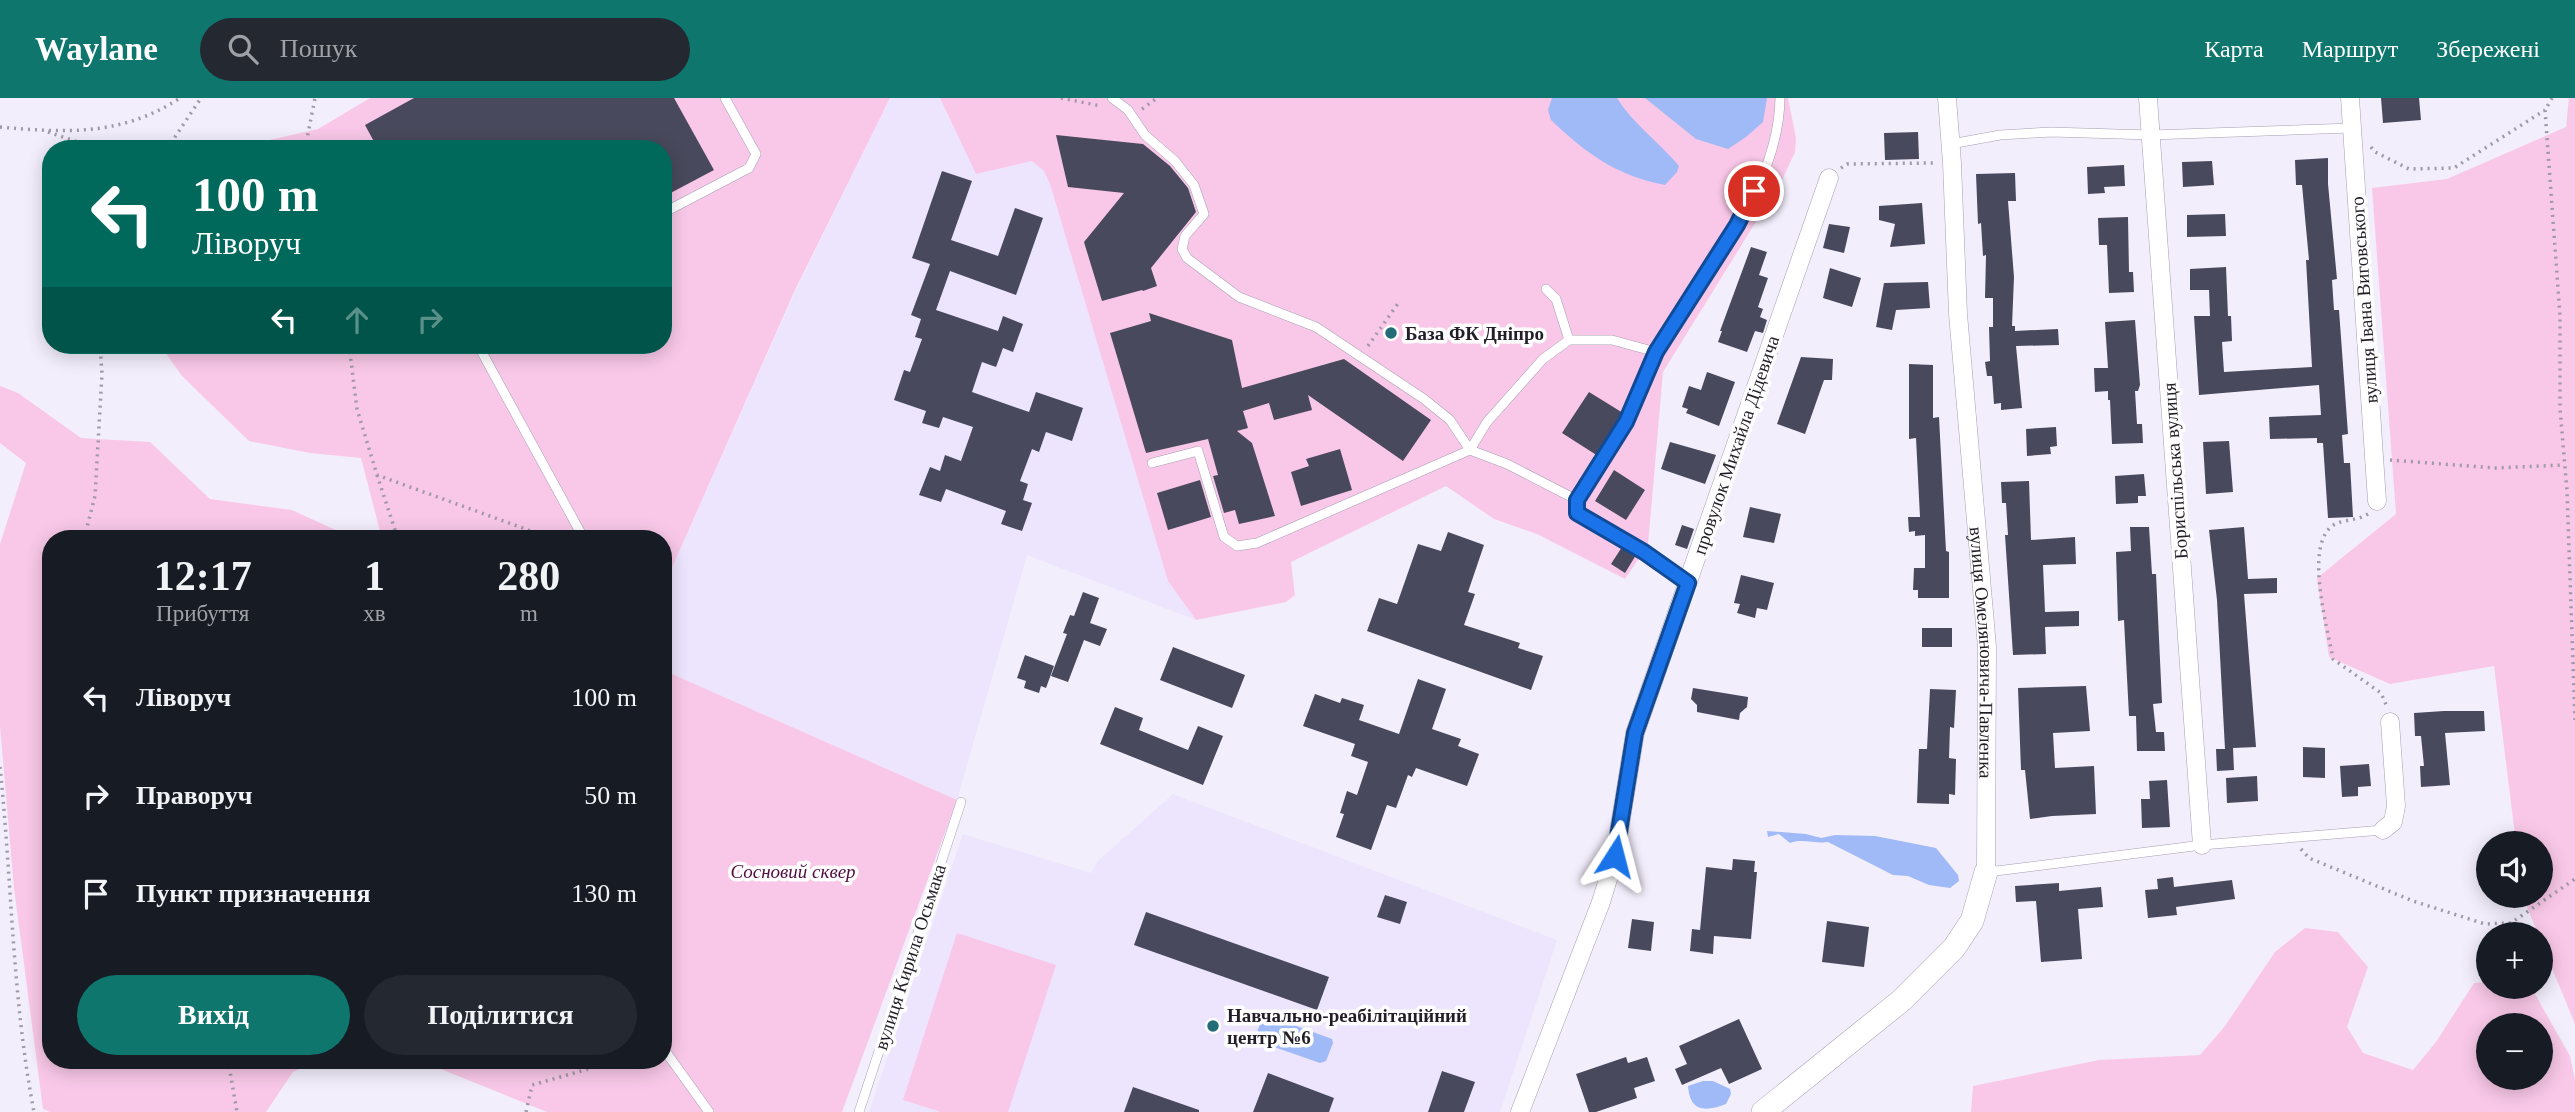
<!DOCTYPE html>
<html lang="uk">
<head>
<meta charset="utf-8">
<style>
  body { margin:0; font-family:"Times New Roman",serif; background:#242831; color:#f1f3f6; height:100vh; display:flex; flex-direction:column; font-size:26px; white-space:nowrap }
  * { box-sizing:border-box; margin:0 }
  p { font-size:23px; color:#9ea1a6 }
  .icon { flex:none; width:38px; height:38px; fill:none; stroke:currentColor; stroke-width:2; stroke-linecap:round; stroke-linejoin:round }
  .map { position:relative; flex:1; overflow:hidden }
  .details { position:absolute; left:42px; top:432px; width:630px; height:539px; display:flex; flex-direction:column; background:#171b24; border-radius:28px; box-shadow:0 4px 18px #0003 }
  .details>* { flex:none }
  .guide { position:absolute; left:42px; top:42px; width:630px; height:214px; border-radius:28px; box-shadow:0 4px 18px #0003; background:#00695c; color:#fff; overflow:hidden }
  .buttons { position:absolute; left:2476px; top:733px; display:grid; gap:14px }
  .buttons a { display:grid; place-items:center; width:77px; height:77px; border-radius:50%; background:#171b24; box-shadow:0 4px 18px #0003; font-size:35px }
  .pin { position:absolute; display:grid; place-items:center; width:60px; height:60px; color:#fff; margin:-30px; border:4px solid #fff; border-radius:50%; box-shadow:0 2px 7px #0007 }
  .me { position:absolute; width:77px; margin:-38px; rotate:9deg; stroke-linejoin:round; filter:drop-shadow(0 0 5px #0008) }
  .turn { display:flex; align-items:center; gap:24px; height:147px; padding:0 35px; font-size:32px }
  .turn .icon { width:91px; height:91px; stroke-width:2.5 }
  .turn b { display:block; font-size:49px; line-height:60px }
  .lanes { display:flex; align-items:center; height:66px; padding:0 35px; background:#0003; justify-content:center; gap:35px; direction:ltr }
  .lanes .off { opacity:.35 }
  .eta { display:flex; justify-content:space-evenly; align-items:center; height:119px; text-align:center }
  .eta b { font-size:42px; font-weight:700; line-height:49px }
  .primary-button { display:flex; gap:14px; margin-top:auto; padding:14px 35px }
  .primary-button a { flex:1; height:80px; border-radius:42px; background:#0f766e; color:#fff; font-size:28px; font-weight:700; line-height:80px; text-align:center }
  .primary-button a+a { background:#242831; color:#f1f3f6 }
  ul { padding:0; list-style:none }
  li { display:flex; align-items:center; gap:21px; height:98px; padding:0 35px }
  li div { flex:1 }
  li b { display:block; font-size:26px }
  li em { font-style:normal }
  header { display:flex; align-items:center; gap:42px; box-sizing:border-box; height:98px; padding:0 35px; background:#0f766e; color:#fff }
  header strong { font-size:33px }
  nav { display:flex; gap:38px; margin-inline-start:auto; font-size:24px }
  .search { width:490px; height:63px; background:#242831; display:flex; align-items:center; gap:18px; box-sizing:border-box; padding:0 24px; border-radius:38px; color:#9ea1a6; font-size:26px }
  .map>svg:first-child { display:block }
  .built { fill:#ede4fd }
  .green { fill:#f9c8e8; fill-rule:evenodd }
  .water { fill:#9fbaf6 }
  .building { fill:#49495d }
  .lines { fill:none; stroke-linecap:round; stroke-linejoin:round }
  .service-casing { stroke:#a69eb3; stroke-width:10 }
  .minor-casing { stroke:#a69eb3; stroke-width:19 }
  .tertiary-casing { stroke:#a69eb3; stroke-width:24 }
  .path { stroke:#9e99a5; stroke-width:3.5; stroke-dasharray:2 5; stroke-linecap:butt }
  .service { stroke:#fff; stroke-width:9 }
  .minor { stroke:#fff; stroke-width:18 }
  .tertiary { stroke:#fff; stroke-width:23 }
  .route-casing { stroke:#114b97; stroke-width:18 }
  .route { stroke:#1a73e8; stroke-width:12 }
  .poi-dot { fill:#246c78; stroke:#fefefe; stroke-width:2.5 }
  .labels { text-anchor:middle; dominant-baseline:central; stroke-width:7; stroke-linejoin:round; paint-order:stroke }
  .street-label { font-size:19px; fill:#221e27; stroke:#fefefe }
  .poi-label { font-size:19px; font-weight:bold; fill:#221e27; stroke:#fefefe; text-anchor:start }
  .park-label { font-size:19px; font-style:italic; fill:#510d41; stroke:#fefefe }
</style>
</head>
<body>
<header>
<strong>Waylane</strong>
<div class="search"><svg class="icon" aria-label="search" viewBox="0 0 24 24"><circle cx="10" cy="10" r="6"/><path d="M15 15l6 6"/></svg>Пошук</div>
<nav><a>Карта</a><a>Маршрут</a><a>Збережені</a></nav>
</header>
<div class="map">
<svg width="2575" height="1014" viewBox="0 0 2575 1014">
  <rect width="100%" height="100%" fill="#f3eefc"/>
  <path class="built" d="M890,0h50l36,75 57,-12 11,9 6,14 118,397 28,39 -169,-65 -70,245 -294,-130v-82l133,-298z
    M1173,696l384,146 -57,172h-631l94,-278 128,39 8,-13z"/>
  <path class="green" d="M370,0h520l-95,192 -132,298v-49h-281l-21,-81 -51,-5 -61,-12 -67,-65 -22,-31h503v-196h-434l89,-20z
    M940,0h848l8,40 -1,14 -12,26 -120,194 -15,173 -23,34 -88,-45 -43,-15 -48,-33 -155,76 4,33 -9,7 -90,18 -28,-39 -118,-397 -6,-13 -12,-10 -56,13z
    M2569,0h6v926l-34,-82v-8h-3l-15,-37 18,-1v-52l-25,-1 -22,-177 -104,18 -61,-27 -12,-79 79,-64 -24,-326 75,-9 119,-52z
    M0,288l18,7 63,45 69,4 60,57 82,11 63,29h-304v521l268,1 -26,11 -27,40h-216l-7,-3 -29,-221 -14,-162v-182l26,-81 -26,-20z
    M663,572l294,130 -115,312h-295l-126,-51 242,-1z
    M2305,830l33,4 30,35 -21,60 16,26 50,17 23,-28 38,-59 14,-1v5h43l39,69 5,24v32h-604l2,-26 126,-26 101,-5 25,-29 50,-74zM2488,928h53v52h-53z
    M957,835l99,32 -48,147h-67l-38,-12z"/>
  <path class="water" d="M1552,0h65c16,26 42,44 62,68l-2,6 -12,13c-50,-10 -78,-31 -114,-65l-3,-10z
    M1645,0h122l-4,24 -17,15 -18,12 -32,-10z
    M1767,733l39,3 15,4 14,-3 40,1 61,12 22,27 1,6 -9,7 -21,-3 -21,-9 -15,-1 -65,-33c-13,2 -26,-4 -38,1l-11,-9 -11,3z
    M1264,916l68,25 1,4 -7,18 -6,2 -66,-23z
    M1703,983h10l17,8 1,5 -5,10c-21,8 -36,8 -38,-18z"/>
  <path class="building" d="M414,0h260l40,72 -51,27v-48h-285l-13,-24z
    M2381,0h38l2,22 -38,3z
    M1918,34l1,27 -34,1 -1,-27z
    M1056,37l87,9 27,22 18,22 8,24 -45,56 6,18 -14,5 -1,-1 -40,11 -18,-59 40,-49 -56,-6z
    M2328,60v26l9,95 -5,1 2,30h5l9,124 -6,1 2,28h6l3,54 -25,1 -5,-75h-6v-5l-47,1 -1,-22 52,-2 -2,-30 -120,10 -5,-79h16l-1,-26h-19v-21l36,-2 2,49h3l1,25 -10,1 2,30 88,-5 -6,-107h3l-7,-75h-6l-1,-25z
    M2212,63l2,24 -31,2 -1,-25z
    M2124,67l1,21 -21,1 1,6 -17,1 -1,-27z
    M942,73l30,10 -21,59 47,16 17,-48 28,10 -27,77 -66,-24 -14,39 62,21 5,-15 20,8 -10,28 -10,-4 -7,19 -14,-5 -10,30 57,20 7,-20 47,16 -11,33 -26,-9 -7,20 -7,-3 -12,32 8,3 -5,16 9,3 -10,28 -21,-7 5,-13 -60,-22 -5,13 -22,-7 11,-28 10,4 5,-16 16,6 12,-34 -30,-10 -4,11 -17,-5 4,-12 -32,-11 10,-30 6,2 12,-33 -7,-2 6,-18 -10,-4 19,-51 -18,-6z
    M2015,75l1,28h-8l6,76 -2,49h3v5l43,-2 1,16 -43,1 6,62 -21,2v-7l-7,1 -2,-28h-5l-2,-14 5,-1 -1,-34h4v-29h-8l1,-43 -3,1 -2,-33 -3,1 -2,-50z
    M1922,105l3,41 -35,3 5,-23 -16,-4v-14z
    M2225,116l1,22 -39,1v-22z
    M2128,119l1,55h4l1,20 -25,1 -2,-48h-8l-1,-27z
    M1829,126l21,3 -6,26 -21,-5z
    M1751,149l16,5 -8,23 9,3 -10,29 5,2 -3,8 7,3 -4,13 -8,-2 -8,21 -29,-10 4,-11h-2z
    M1830,170l31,10 -9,29 -29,-9z
    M1928,184l2,26 -34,2 -4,20 -16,-3 8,-44z
    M1149,215l83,27 10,48 102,-29 87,61 -28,41 -95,-66 4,15 -38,10 -5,-17 -26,8 5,17 -11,3 15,12 23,73 -36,8 -4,-14 -11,3 -11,-37 5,-1 -10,-36 -62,14 -36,-120 41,-12z
    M2135,222l5,65 -2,6h-3l2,33h5l1,19 -31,1 -2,-44h-2v-9l-13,1 -1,-24h14l-3,-46z
    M1801,259l32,2 -1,21h-8l-19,54 -28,-10z
    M1909,266l24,1v53l6,-1 7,134 3,1v46h-31v-8h-5l1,-22h11v-33l-10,1v-5l-6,1 -1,-15h12l-4,-79 -7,1z
    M1707,274l28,10 -16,44 -33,-13 2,-4 -6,-2 7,-21 12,4z
    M1589,294l34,21 -25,43 -36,-23z
    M2056,329l1,19 -7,1 1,7 -24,2 -1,-27z
    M2229,343l4,51 -27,2 -3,-52z
    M1670,344l46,13 -11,29 -44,-15z
    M1340,351l12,41 -51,16 -10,-34 18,-6 -3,-7z
    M1614,372l31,20 -19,30 -31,-19z
    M2144,376l2,22h-8v7l-22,1 -1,-28z
    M1200,382l11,37 -43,13 -11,-37z
    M2029,383l2,59 44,-3 1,27 -33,1 2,47 34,-1v15l-34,1 1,27 -33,1 -8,-120h3l-2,-32h-4l-1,-21z
    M1750,409l31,7 -7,29 -31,-6z
    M1682,427l12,4 -7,20 -12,-4z
    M2130,429h19l3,47h4l6,129 -9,1 3,28h8l1,19h-28l-1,-35h-7l-5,-96 -6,1 -2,-69 15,-1z
    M2244,429l4,52 29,-1v15l-33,1 12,153 -23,1 1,22 -17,1 -1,-22h9l-8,-149 -8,-70z
    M1448,434l36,13 -16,47 7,2 -11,31 56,18 -2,5 25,8 -12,34 -164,-59 12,-33 18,6 21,-60 23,7z
    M1622,449l14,8 -11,18 -14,-9z
    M1741,477l33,8 -7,27 -10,-2 -2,10 -18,-5 3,-9 -6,-1z
    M1083,494l16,6 -9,25 17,6 -7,17 -16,-6 -16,42 -17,-6 16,-42 -4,-1 7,-18 4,1z
    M1922,530h30v19h-30z
    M1173,549l72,28 -13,33 -72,-28z
    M1025,557l29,11 -8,22 -5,-2 -2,7 -15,-5 2,-7 -9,-3z
    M1418,581l28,10 -14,40 29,10 -3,7 21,8 -12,32 -51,-18 -4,9 -4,-2 -12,33 -9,-3 -16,45 -35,-13 8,-23 -4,-1 7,-22 10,4 11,-33 -17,-6 4,-12 -52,-18 12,-32 25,9 2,-5 22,7 -5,15 40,14z
    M2086,588l4,45 -37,2 2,35 39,-2 2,48 -44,2 -22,3 -5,-49h-4l-3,-82z
    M1693,590l55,9 -1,10 -7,6 -1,7 -42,-8v-7l-6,-6z
    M1930,591l26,1 -2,38 -4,-1 -1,31 7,1 -1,36 -6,-1v10l-32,-1 2,-54h8z
    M1115,609l28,11 -4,12 49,20 10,-24 25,10 -20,49 -103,-41z
    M2444,613h40l1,20 -40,2 5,52 -29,2 -1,-21h4l-3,-30h-6l-1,-23z
    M2303,649l22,1v30l-22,-1z
    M2369,666l2,22 -13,1v9l-16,1 -2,-31z
    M2257,678l1,25 -31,2 -1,-25z
    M2167,682l3,47 -28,1 -1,-29h9l-1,-18z
    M1733,761l22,2 -1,11h3l-6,67 -37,-3 -1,18 -23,-3 2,-22 8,1 6,-63 26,3z
    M2173,779l1,10 58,-7 3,19 -59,8 1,8 -29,3 -3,-28 13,-1 -1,-10z
    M2059,785v8l42,-4 2,20 -25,2 4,50 -41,3 -5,-61 -20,1 -1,-16z
    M1385,797l22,7 -7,22 -23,-7z
    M1146,814l183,65 -12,33 -183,-65z
    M1632,821l22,3 -3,29 -23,-3z
    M1827,823l42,6 -5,40 -42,-5z
    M1739,921l23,50 -33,15 -8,-16 -39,17 -7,-16 12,-5 -8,-18z
    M1626,959l2,6 19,-6 8,24 -21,7 3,10 -41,14h-7l-13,-38z
    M1442,973l33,11 -11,30h-36z
    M1268,975l66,25 -5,14h-76z
    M1133,989l66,23v2h-75z"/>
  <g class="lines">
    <defs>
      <path id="service" d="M1112,0l16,12 17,25 30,26 19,24 10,29 -19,22 -3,13 5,9 52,39 77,30 108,72 26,21 20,30 17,-28 56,-63 26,-19h43l44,12
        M1951,46l49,-9 51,-3 100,3 201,-7
        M663,115l86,-45 7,-14 -31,-56
        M1546,191l10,10 13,41
        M478,247l106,194
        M1152,365l46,-12 26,86 13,9 20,-3 213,-93 37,14 70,36
        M1688,485l-44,-31 -67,-39v-13c16,-25 34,-50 49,-77 12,-23 18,-50 31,-73 45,-76 122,-160 123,-252
        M1988,774l214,-27 181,-15
        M663,950l46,64
        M859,1014l102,-310"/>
      <g id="minor">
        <path id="s1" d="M1947,0l5,65 6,151 29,333 -1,225"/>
        <path d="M2148,0l54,747"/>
        <path d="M2350,0l27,403"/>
        <path d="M2383,732l10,-8 3,-16 -6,-84"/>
        <path d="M1520,1014l81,-210 14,-46 20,-123 194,-555"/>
      </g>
      <path id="tertiary" d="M1763,1014l139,-112 52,-52 18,-27 14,-49"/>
    </defs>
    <use href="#service" class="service-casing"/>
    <use href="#minor" class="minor-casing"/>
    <use href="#tertiary" class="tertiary-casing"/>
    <path class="path" d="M1061,0l40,8
      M2552,0l-7,12 15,206v93l7,82 8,229
      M1142,11l15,-11
      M0,29c66,6 122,9 180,-29
      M48,34l50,17
      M2371,49l4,5 34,17 45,-1 91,-58
      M167,51l34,-51
      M305,51l10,-51
      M1841,70l6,-4 87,-1
      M349,247l8,64 20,66 176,64
      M1368,248l31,-44
      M2390,362l105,8 69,-3
      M377,377l21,64
      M2368,416c-11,7 -26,5 -36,12 -28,22 -4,103 1,133l48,34 6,14
      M84,441l11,-43 7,-122 -2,-29
      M0,669c12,115 12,231 34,345
      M2301,751l8,9 104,43 72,23 26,-1 64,-44
      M228,962l9,52
      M526,1014l6,-27 88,-25"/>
    <use href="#service" class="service"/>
    <use href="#minor" class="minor"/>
    <use href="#tertiary" class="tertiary"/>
  </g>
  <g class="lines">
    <defs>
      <path id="route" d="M1615,758l20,-123 53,-150 -44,-31 -67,-39v-13l49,-78 30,-70 81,-127 17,-34"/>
    </defs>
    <use href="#route" class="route-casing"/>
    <use href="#route" class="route"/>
  </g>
  <g class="poi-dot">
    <circle cx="1391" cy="235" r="7"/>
    <circle cx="1213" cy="928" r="7"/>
  </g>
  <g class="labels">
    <g class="street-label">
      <text transform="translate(2364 202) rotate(-94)">вулиця Івана Виговського</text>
      <text transform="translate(1736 347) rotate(-71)">провулок Михайла Дідевича</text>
      <text transform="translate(2175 373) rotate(-94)">Бориспільська вулиця</text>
      <text stroke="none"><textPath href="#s1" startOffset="556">вулиця Омеляновича-Павленка</textPath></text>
      <text transform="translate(910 859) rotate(-72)">вулиця Кирила Осьмака</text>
    </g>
    <g class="poi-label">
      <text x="1405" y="235">База ФК Дніпро</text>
      <text x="1227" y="917">Навчально-реабілітаційний<tspan x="1227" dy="22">центр №6</tspan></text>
    </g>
    <g class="park-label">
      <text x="793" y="773">Сосновий сквер</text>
    </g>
  </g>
</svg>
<div class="buttons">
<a><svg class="icon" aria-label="sound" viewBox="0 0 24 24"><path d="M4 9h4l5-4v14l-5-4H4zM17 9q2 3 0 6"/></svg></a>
<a>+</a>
<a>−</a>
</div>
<div class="pin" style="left:1754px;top:93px;background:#d93025"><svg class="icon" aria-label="arrive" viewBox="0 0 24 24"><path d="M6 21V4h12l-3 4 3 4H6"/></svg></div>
<svg class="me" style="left:1615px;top:758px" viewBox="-20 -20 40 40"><path d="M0-17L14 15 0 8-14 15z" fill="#1a73e8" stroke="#fff" stroke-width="4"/></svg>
<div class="guide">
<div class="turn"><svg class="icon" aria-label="left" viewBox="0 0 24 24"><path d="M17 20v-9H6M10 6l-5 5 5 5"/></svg><div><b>100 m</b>Ліворуч</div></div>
<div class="lanes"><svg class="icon" aria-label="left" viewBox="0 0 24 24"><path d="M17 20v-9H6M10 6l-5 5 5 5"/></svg><svg class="icon off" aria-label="ahead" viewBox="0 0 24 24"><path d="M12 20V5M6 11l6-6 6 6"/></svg><svg class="icon off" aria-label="right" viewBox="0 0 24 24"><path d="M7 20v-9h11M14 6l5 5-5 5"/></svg></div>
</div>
<section class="details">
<div class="eta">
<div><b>12:17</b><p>Прибуття</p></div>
<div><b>1</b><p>хв</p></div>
<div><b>280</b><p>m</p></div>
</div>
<ul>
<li><svg class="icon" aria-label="left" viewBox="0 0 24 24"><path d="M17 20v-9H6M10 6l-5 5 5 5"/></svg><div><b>Ліворуч</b></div><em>100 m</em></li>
<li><svg class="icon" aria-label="right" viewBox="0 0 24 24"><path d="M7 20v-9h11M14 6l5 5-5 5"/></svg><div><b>Праворуч</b></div><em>50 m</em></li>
<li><svg class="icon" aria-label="arrive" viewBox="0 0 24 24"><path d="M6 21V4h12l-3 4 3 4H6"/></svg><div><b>Пункт призначення</b></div><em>130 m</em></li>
</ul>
<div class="primary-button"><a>Вихід</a><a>Поділитися</a></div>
</section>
</div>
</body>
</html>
